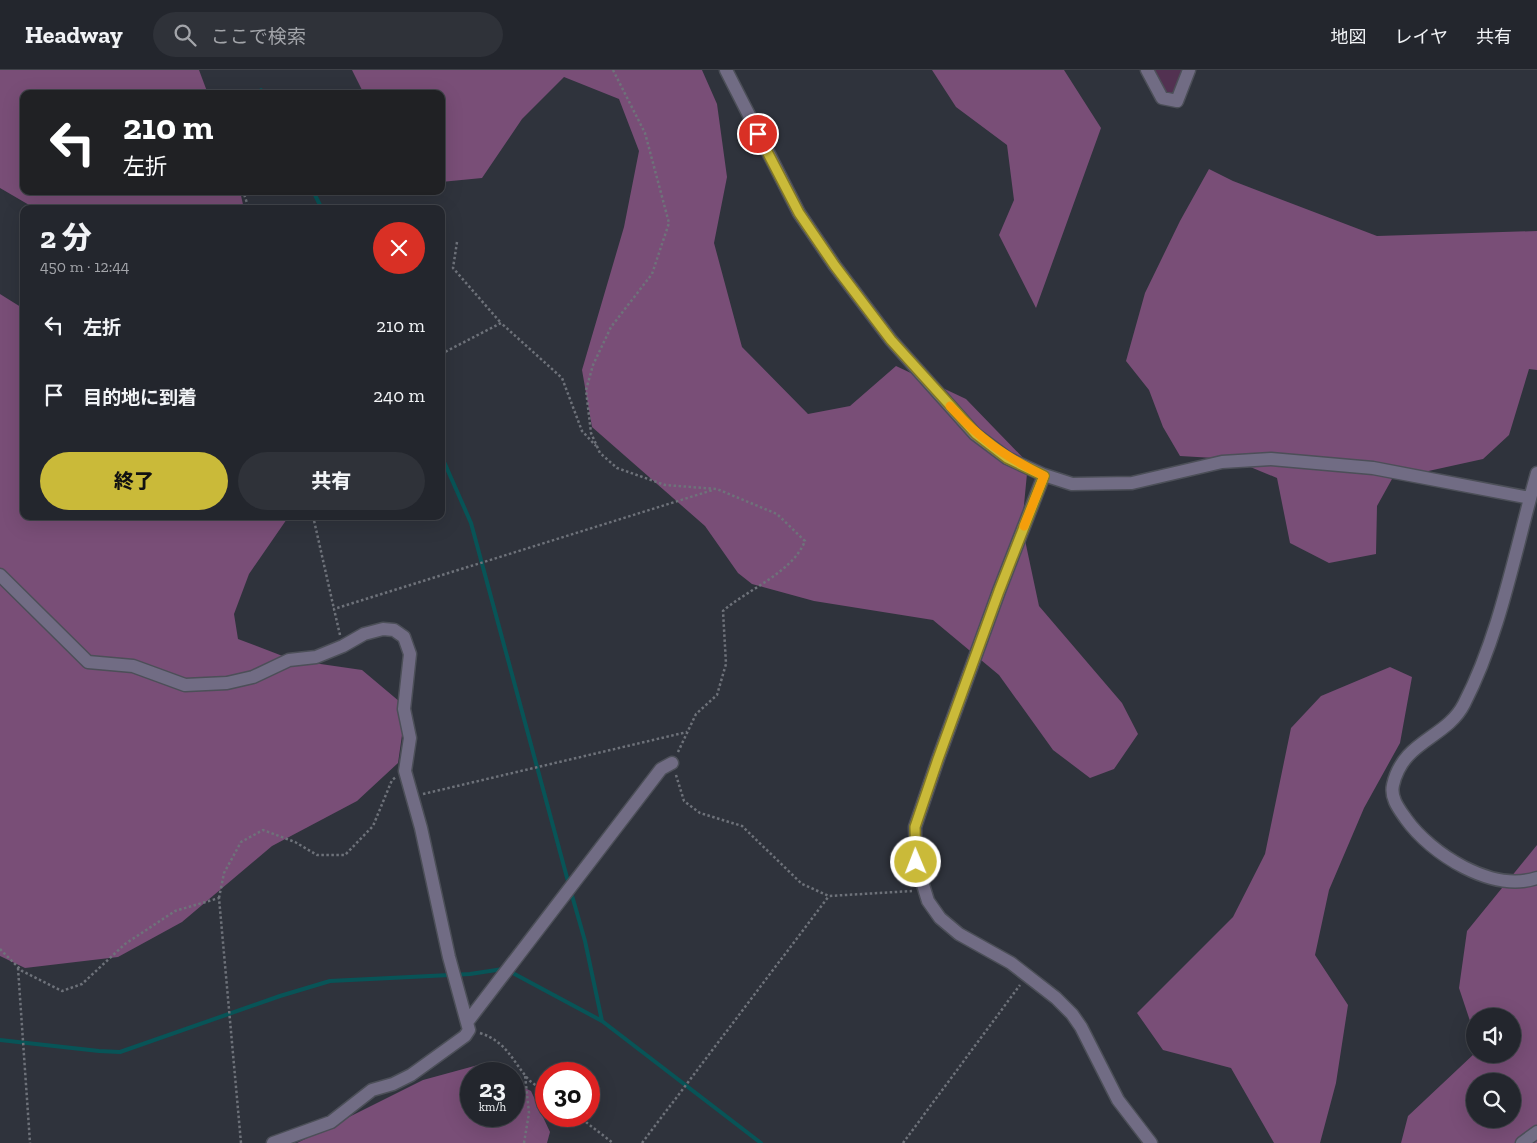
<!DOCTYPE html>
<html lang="ja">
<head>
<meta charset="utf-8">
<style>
  body { margin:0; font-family:"Zilla Slab","Noto Sans JP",serif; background:#2f3239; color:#f1f3f6; height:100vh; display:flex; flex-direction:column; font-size:19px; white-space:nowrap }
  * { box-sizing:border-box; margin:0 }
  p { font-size:16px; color:#a3a5aa }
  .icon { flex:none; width:28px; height:28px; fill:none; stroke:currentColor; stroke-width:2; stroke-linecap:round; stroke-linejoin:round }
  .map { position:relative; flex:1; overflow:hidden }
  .drawer { position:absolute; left:20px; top:135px; width:425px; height:315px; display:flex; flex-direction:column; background:#23262d; border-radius:10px; box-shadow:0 5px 20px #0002,0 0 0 1px #404349 }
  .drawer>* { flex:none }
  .guide { position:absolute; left:20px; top:20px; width:425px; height:105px; border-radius:10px; box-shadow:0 5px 20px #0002,0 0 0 1px #404349; background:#202124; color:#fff; overflow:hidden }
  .buttons { position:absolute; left:1466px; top:938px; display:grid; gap:10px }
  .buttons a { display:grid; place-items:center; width:55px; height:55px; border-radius:50%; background:#23262d; box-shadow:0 5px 20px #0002,0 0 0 1px #404349; font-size:25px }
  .speed { position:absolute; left:460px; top:992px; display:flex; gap:10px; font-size:25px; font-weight:700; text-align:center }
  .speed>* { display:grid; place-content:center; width:65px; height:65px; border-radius:50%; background:#23262d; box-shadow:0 5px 20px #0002,0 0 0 1px #404349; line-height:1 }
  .speed small { font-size:12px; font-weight:400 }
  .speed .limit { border:8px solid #d22; background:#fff; color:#111 }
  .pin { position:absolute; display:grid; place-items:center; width:42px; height:42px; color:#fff; margin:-21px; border:2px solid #fff; border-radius:50%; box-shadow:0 1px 5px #0007 }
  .me { position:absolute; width:55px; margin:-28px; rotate:359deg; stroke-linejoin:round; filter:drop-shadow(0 0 4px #0008) }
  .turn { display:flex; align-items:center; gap:18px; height:105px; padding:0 20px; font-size:22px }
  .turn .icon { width:65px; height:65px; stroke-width:2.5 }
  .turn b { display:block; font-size:35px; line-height:42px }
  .round { display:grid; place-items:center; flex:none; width:52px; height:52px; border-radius:26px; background:#2f3239 }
  .head { display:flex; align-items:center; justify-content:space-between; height:85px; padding:0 20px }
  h1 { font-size:30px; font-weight:800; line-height:38px }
  .action { display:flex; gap:10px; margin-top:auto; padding:10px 20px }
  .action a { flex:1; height:58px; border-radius:30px; background:#caba39; color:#111; font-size:20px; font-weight:800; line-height:58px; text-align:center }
  .action a+a { background:#2f3239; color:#f1f3f6 }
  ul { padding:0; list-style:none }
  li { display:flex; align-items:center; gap:15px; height:70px; padding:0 20px }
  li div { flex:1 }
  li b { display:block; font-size:19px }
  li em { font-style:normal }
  header { display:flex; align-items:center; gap:30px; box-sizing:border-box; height:70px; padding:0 25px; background:#23262d; border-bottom:1px solid #404349 }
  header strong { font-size:24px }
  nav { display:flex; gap:28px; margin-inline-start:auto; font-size:18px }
  .search { width:350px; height:45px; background:#2f3239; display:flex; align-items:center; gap:12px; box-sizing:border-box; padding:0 18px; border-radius:28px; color:#a3a5aa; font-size:19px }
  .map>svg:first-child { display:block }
  .green { fill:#523151 }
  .forest { fill:#794e77; fill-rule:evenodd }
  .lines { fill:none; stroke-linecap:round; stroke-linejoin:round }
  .stream { stroke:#085457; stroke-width:4 }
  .minor-casing { stroke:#4c4f58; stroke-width:15 }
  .path { stroke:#6e727a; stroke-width:2.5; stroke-dasharray:2.5 2.5; stroke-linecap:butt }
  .minor { stroke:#716c84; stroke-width:12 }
  .route-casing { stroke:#837925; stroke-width:12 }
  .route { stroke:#caba39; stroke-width:9 }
  .slow { stroke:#f59e0b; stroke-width:9 }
</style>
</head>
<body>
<header>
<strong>Headway</strong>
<div class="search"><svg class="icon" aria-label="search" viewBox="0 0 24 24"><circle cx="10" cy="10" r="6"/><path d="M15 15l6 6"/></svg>ここで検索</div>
<nav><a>地図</a><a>レイヤ</a><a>共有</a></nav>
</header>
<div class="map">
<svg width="1537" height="1073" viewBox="0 0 1537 1073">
  <rect width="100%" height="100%" fill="#2f333c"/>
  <path class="green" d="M1150,0h36l-10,29 -12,-3z"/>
  <path class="forest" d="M0,0h199l9,24h-184v97h216l4,18h-208l-36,-21z
    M352,0h350l15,34 10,73 -13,66 28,104 66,67 42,-8 46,-40 70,33 62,64 -6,63 17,80 83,97 16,31 -24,35 -24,9 -37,-28 -54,-75 -66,-55 -119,-19 -62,-17 -14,-11 -33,-47 -113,-99 -10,-57 42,-143 15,-76 -20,-52 -55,-22 -42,42 -40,59 -41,4v-88h-77z
    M932,0h132l37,58 -65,180 -37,-73 15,-35 -7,-55 -51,-38z
    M1209,99l24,12 144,55 160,-5v139l-8,-1 -20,66 -26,24 -91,20 -15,27 -1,48 -47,9 -39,-20 -13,-65 -46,-19 -51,-3 -17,-29 -14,-37 -23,-29 19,-68 35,-72z
    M0,224l24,15v207h265l-40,58 -15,40 4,25 55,21 69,10 44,37 -8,56 -41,38 -85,45 -90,76 -64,35 -93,11 -25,-12z
    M1390,597l22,10 -12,66 -36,65 -35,82 -14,65 33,50 -12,78 -16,60h-46l-43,-75 -68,-18 -26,-37 96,-96 32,-63 26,-126 30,-32z
    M1537,775v298h-136l7,-27 67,-63 37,1v-38h-37v20l-16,-48 8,-57zM1475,1011h37v38h-37z
    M478,995l18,9h-25v42h43v-33l17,8 19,41 -3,11h-250l126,-63z"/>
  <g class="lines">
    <path class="stream" d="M261,20l2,4
      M313,121l9,18
      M441,385l30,68 98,362
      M571,822l14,49 17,80
      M509,901l93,50 159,122
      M0,970l99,11 21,1 160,-56 50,-15 140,-7 33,-5"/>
    <defs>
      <path id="minor" d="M726,0l73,143 36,53 56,74 84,94 32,24 37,17 28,9 60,-1 90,-21 49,-3 102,9 157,30
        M1147,0l15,28 15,3 12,-31
        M1537,403c-22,77 -36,159 -73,231 -18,35 -61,36 -71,81 -3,13 6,24 13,34 25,35 86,74 131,59
        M1044,405l-45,116 -61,168 -23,68 1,35 12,39 12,17 19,16 52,29 45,35 16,16 9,13 37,73 33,43
        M0,505l88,87 45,4 52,19 42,-2 26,-6 36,-17 27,-3 27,-11 21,-12 19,-5 11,1 10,7 6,17 -6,55 6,29 -5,33 16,57 28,129 20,73 -4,6 -54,39 -18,9 -21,6 -41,32 -58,21
        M468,951l193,-252 11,-6
        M1522,1073l15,-11"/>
    </defs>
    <use href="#minor" class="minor-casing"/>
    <path class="path" d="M613,0l32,63 24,90 -17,51 -41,53 -18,38 -7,25 5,43 9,20 17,15 48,17 52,4 60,25 28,27c-13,32 -57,48 -82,70l3,53 -9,31 -21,19 -18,38
      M247,121l-3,3 5,15
      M457,172l-4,26 48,55
      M441,284l60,-31 61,55 20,53 14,15
      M313,446l21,93
      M340,565l-6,-26 379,-119
      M676,705l8,26 16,12 42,13 60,58 27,12 83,-5
      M423,724l264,-62
      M219,828l5,-25 17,-31 22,-12 32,12 22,13h28l28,-29 19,-46 4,-3
      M0,879l22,22 40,20 20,-7 43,-40 50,-33 44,-13 22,245
      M18,898l12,175
      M480,963c28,9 33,30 50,48 5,4 11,8 16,12
      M578,1046l35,27
      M524,1073l5,-30 -4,-38
      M642,1073l187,-247
      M903,1073l117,-158"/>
    <use href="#minor" class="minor"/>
  </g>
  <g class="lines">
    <defs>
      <path id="route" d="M758,64l41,79 36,53 56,74 85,94 31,24 37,18 -45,115 -61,168 -23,68 1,35"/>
    </defs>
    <use href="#route" class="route-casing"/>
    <use href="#route" class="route"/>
    <path class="slow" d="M950,336c31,34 53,49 94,70l-20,50"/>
  </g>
</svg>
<div class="buttons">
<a><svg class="icon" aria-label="sound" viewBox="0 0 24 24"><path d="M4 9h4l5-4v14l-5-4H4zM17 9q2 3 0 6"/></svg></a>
<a><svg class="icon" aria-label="search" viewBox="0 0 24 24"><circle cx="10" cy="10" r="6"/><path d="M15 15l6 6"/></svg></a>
</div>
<div class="speed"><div>23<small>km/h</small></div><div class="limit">30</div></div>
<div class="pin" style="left:758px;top:64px;background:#d93025"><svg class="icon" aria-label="arrive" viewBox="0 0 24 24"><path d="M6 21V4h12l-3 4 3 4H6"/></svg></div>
<svg class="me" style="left:916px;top:792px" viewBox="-20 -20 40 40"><circle r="17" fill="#caba39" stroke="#fff" stroke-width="3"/><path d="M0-11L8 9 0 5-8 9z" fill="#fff"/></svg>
<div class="guide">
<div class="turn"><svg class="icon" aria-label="left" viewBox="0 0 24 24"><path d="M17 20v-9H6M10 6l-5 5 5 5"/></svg><div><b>210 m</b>左折</div></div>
</div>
<section class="drawer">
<div class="head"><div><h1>2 分</h1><p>450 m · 12:44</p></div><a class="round" style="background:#d93025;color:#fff"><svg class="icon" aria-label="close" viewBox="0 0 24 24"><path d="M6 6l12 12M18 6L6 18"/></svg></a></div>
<ul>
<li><svg class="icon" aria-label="left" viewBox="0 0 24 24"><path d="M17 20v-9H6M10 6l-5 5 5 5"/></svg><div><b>左折</b></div><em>210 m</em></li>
<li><svg class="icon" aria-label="arrive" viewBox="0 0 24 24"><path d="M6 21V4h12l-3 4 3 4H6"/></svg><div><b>目的地に到着</b></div><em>240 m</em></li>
</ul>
<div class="action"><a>終了</a><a>共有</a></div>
</section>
</div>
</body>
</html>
